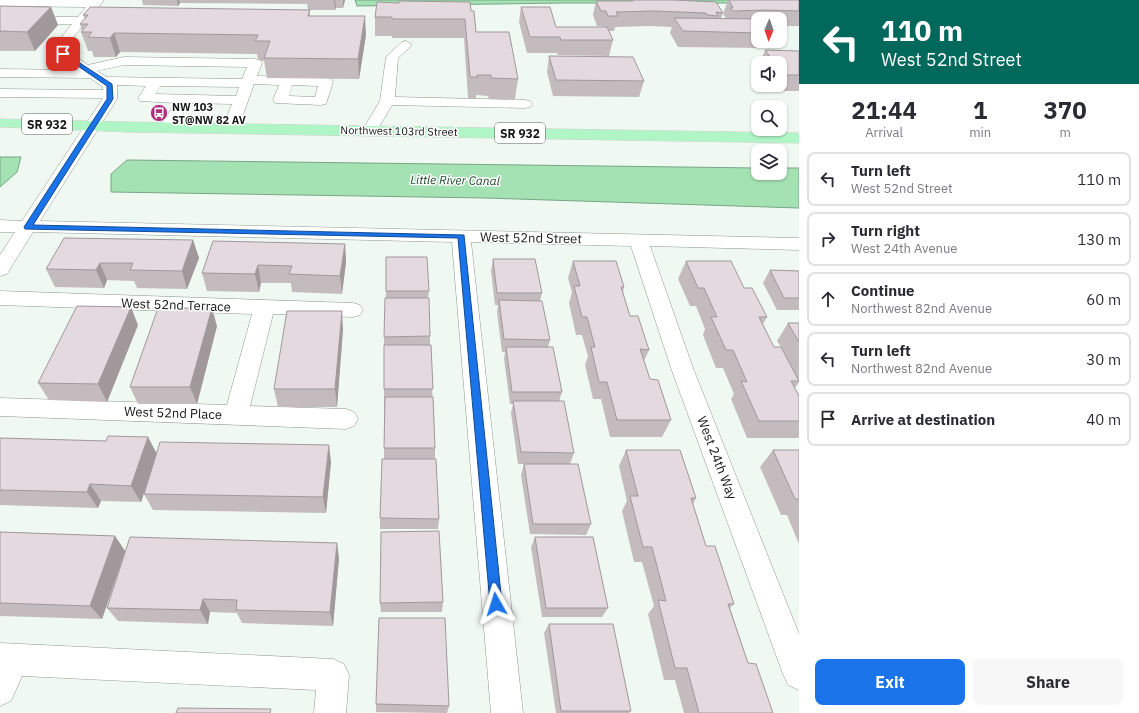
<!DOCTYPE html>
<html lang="en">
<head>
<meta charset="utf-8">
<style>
  body { margin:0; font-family:"IBM Plex Sans",sans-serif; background:#f7f7f7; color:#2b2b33; height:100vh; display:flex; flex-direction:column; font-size:15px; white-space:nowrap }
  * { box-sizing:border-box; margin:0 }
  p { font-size:13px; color:#7c7c81 }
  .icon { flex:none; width:22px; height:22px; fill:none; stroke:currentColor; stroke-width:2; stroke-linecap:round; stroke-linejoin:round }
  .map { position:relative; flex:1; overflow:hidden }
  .drawer { display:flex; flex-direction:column; background:#fff; width:340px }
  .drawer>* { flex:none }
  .top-card { background:#00695c; color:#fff; overflow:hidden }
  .needle { width:26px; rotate:182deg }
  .buttons { position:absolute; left:751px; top:12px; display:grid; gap:8px }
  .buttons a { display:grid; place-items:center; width:36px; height:36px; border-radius:8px; background:#fff; box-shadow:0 1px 3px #0004; font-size:20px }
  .pin { position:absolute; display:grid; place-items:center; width:34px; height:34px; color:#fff; margin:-17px; border-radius:8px; box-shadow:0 2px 6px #0006 }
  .me { position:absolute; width:44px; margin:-22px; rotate:354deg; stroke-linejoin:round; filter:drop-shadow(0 0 3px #0008) }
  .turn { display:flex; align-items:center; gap:14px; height:84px; padding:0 16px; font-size:18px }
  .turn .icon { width:52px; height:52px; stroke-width:2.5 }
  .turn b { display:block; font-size:28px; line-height:34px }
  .eta { display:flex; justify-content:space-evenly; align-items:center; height:68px; text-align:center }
  .eta b { font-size:24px; font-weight:700; line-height:28px }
  .button { display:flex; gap:8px; margin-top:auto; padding:8px 16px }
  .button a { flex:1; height:46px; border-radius:8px; background:#1a73e8; color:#fff; font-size:16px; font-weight:700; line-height:46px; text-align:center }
  .button a+a { background:#f7f7f7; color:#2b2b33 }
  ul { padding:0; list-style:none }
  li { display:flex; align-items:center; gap:12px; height:54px; margin:0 8px 6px; padding:0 8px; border:2px solid #e1e1e2; border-radius:8px }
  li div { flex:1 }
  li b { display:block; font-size:15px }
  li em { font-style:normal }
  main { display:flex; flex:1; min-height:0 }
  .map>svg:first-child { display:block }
  .water { fill:#a4e2b4; stroke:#79a685 }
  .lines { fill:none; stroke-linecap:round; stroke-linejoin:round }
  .minor-casing { stroke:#8f9891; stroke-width:1 }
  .major-casing { stroke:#d0d1d1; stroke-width:1 }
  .minor { fill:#fff; fill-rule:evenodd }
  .major { fill:#aff5c5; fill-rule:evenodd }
  .wall { fill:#c4bbbf }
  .shaded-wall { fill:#a0989b }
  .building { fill:#e4d9de; stroke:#a0989b }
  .route { fill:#1a73e8; stroke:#114b97 }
  .labels { text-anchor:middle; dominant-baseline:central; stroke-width:3; stroke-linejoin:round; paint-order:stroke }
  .far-poi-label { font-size:11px; font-weight:bold; fill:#161917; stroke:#fff; text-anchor:start }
  .far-street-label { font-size:11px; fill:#161917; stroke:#fff }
  .shield { fill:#fff; stroke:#5c5e5d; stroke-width:1 }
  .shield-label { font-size:12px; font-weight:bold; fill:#161917 }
  .far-water-label { font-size:12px; font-style:italic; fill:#1a472a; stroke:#fff }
  .street-label { font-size:13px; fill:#161917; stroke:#fff }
</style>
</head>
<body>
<main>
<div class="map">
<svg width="799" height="713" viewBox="0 0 799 713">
  <rect width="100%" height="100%" fill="#eff8f1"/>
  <path class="water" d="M355,0h444v3h-235l-207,3z
    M0,157h21l-4,15 -17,15z
    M127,160l631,8v5h22v-5h19v40l-314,-10 -374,-6v-18z"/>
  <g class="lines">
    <defs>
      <path id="minor" d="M0,0h104l-14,17 27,1 2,3 -2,3h-33l-12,15 -2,14 18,12 36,-8 131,2 5,1 2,3 -5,13 69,2 5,1 2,3 -7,22 -5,1 -46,-2 -2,-3 6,-15 -25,-1 -16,45 -3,3h-10l-3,-3 10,-25 -43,-1 -16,27h-10l-3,-3 15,-24 -35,-2 -2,-3 8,-12 -29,-1v14l-77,122 759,17v12l-149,-4 43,122 106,266v56l-11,-5 -5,-11 -112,-306 -40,-122 -160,-4 52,471h-32l-39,-471 -419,-10 -26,42 -7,2v-21l15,-23h-15v-12l22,1 81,-123 -103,-1v-8l103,1v-3l-13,-9 -90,-1v-8l78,1 -21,-16 3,-15 12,-15h-72v-8l78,1 8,-10 -86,-1zM124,65l123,2 -5,12 -135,-2 -10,-6zM292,85l26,1 -3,11 -26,-1zM160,86l79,1 -3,9 -81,-2z
        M406,41l6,4 -14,13 -3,39 130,3 5,1 2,3 -2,3 -5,1 -133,-3 -17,29h-10l-3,-3 18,-30 6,-44 16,-15z
        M0,291l353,12 7,2 3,5 -3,5 -7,2 -80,-3 -23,92 96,3 8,3 4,7 -4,7 -8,3 -346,-13v-18l227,7 25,-91 -252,-9z
        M0,643l333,16 11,5 5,11 -3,38h-32l2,-23 -294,-14 -11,25 -11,5z"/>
      <path id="major" d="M0,119l128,3 671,11v10l-671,-11 -128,-5z"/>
    </defs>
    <use href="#minor" class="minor-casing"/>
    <use href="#major" class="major-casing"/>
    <use href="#minor" class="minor"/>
    <use href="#major" class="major"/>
  </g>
  <path class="wall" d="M142,0h203l-2,8h-7l-1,2h-27l-1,-6 -127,-1 -2,3 -35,-1z
    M632,0h42l49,13 -2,5h5l-3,-4 5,-14h71v26h-19v-7h-22v22h22l-4,7 -98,-1 -8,-14 2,-6 -22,-1 -35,1 -1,4h-6l5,9 -4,16 -51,-1 -1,-2h-30l-8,-31 2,-15 35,20h48l-1,-1h-6l-4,-11 3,-14h36z
    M0,6l51,1 7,18 -23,26h-35z
    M310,10v6l56,19 -7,44 -92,-1 -3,-17 -6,-1 -1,-6 -137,-2 -4,5h-22l-2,-6h-4l-7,-19 1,-1 -2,-7 5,-5 -2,-4z
    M471,11l5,21 42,47 -3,20h-26l-1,-3 -12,-1v3h-8l-4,-60h-72v-2h-17v-19z
    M780,30l3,3 -3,7z
    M765,50l34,1v40h-23l-4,-6h8v-22h-20z
    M549,56l95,25 -5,16 -86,-1 -6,-24z
    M193,240l6,18 -12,31 -50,-1 -3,-7 -27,-1 -3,8 -49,-1 -9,-18z
    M345,244l1,18 -4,32 -50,-2 -1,-9h-30l-2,9 -52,-1 -5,-18z
    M493,259l49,34 -2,8 10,39 -2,7 14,45 -3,9 15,52 -4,11 21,60 -5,11 -56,-1 -9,-59 3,-11h-6l-7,-51 2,-9h-3l-6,-45 1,-7h-3l-5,-40 1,-7h-3l-4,-34z
    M573,261l51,26 -1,6 7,23 19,34 -5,11 6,18 21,41 -9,17h-52l-9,-38h-8l-8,-34 3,-9 -6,-21h-6l-7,-32 3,-11 -4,-14z
    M686,261l58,27 23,29 -4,7 11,23h7l-4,-6 11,-18h11v59l-4,6 4,8v41l-1,1h-51l-16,-39 3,-5 -11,-26h-7l-13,-33 2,-6 -9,-23h-6l-12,-27z
    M770,270l29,1v39h-22l-14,-27z
    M386,291h43l-1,7 2,38v9l5,103v11l4,60 -1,10h-58v-11l4,-59v-122z
    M138,325l-31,77 -58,-2 -11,-17z
    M217,326l-20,78h-59l-8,-17z
    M343,329l-6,78h-59l-4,-18z
    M148,437l8,17 175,8 -5,51 -173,-3 -9,-16 4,-14 -7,22 -40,-1 -3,7 -98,-3v-67l106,3z
    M626,450l70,48 -3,6 13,42 28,58 -4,4 18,55 25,50h-89l-9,-33h-11l-16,-66 6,-8 -12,-44h-8l-12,-51 5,-10 -8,-35z
    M773,450h26v94l-12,-29h-6l-21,-48z
    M0,532l115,4 10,15 214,7 -6,68 -91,-3 -5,-10 -27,-1 -2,12 -90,-3 -11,-13 14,-44 -19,55 -102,-3z
    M535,537l73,71 -6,9h-60l-11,-70z
    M443,602l-1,10h-61l-1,-9z
    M549,624l82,87 -2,2h-73l-12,-80z
    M376,704l73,2 -2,7 -71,-1z"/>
  <path class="shaded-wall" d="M177,0h2l1,3 -2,3z
    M334,0h1l1,8 -1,2z
    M343,0h2l-2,8z
    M51,7l7,18 -23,26 -8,-19z
    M365,16l1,19 -7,44 -1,-20z
    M114,33l6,19 -4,5 -6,-19z
    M193,240l6,18 -12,31 -5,-18z
    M345,244l1,18 -4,32 -2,-18z
    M100,263l7,17 -3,8 -8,-18z
    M258,265l3,18 -2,9 -4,-18z
    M131,307l7,18 -31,77 -9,-18z
    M212,308l5,18 -20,78 -7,-17z
    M342,311l1,18 -6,78 -2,-18z
    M148,437l9,17 -16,48 -10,-16z
    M329,445l2,17 -5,51 -3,-16z
    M90,484l11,17 -3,7 -11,-16z
    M115,536l10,15 -23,68 -12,-13z
    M337,543l2,15 -6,68 -3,-14z
    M203,599l7,13 -2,12 -8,-14z"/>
  <path class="building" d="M633,0h41l42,2 7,11 -7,-1 2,4 -11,-1 -1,-2 -52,-2 -38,1 2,4h-10l-2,-5h-5l-5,-10h37z
    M729,0h70v11l-32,-1 -34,1 -3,-3h3z
    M399,1l71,1 1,9h3l2,21h33l9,47 -27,-1v-3h-14l1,2h-8l-5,-58h-73v-2h-17l2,-15 22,1z
    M0,6l51,1 -24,25 -27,-1z
    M90,7l220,3 -2,6h57l-7,43 -94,-1 6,-17h-15l3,-6 -144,-2 -4,5 -22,-1 4,-5h-11l7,-8h-8l8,-9h-5z
    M521,7h29l6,20h51l6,13h-52l-1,-3h-30z
    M674,18l88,1h-4v14l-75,-2z
    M765,50l34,1v24h-16l-3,-5v-7h-5z
    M549,56l84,1 11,24 -88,-1z
    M64,238l129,2 -11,31 -52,-1 3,-7h-33l-4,7 -50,-1z
    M213,241l132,3 -5,32 -51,-2 3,-8 -34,-1 -3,9 -53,-1z
    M386,257h41l2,34h-43z
    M493,259h42l7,34h-45z
    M573,261h43l8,26h-3l9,29h8l11,34 -9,-1 10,30 8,1 13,40h-54l-10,-38h-8l-8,-35h4l-8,-30h-5l-8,-31h6z
    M686,261h45l13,27h8l15,29h-8l15,30h7l18,34h-8l8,15v25h-40l-18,-40 6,1 -14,-32h-7l-15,-33h6l-13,-29h-6z
    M770,270l29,1v27h-15z
    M385,298h44l1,38 -46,1z
    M499,300l43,1 8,39 -46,-1z
    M77,306l54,1 -33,77 -60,-1z
    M158,308h54l-22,79h-60z
    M287,311h55l-7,78h-61z
    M788,323h11v19z
    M384,345h47l2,44h-49z
    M506,347h47l9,45h-50z
    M385,397h48l2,51h-51z
    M513,401h51l10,52 -53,-1z
    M108,436l40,1 -17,49 -41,-2 -3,8 -87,-2v-52l106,3z
    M160,442l169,3 -6,52 -179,-3z
    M626,450h54l16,48h-5l15,48h9l19,58h-6l20,59 8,1 17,49h-74l-12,-45h-12l-17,-68 8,1 -14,-54h-9l-13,-51h8z
    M773,450h26v49h-4z
    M382,459h54l3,60 -59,-1z
    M524,464h54l13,60h-58z
    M439,531l4,71 -63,1 1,-71z
    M0,532l115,4 -25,70 -90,-3z
    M130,537l207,6 -7,69 -94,-2 1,-10 -34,-1 -3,11 -93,-2z
    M535,537h58l15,71h-62z
    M379,618h66l4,88 -73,-2z
    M549,624h64l18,87h-70z
    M178,708l93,1 -1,4h-94z"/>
  <path class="route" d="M63,52l49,32 1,15 -80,126 431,10 38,369 -1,4 -5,2 -4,-2 -2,-4 -32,-366 -433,-9 -1,-2 83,-128v-13l-45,-31z"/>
  <defs>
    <symbol id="bus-disc" viewBox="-11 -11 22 22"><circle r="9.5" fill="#b02f7c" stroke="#fff"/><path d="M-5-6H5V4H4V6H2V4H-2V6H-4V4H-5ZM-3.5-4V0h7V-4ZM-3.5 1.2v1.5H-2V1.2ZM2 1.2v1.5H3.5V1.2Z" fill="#fff"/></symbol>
  </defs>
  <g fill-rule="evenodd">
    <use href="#bus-disc" x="149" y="103" width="20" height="20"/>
  </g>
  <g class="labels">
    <g class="far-poi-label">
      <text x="172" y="107">NW 103<tspan x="172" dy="13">ST@NW 82 AV</tspan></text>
    </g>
    <g class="far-street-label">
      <text transform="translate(399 131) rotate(1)">Northwest 103rd Street</text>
    </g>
    <g class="shield">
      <rect x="22" y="114" width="50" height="20" rx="3"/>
      <rect x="495" y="123" width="50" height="20" rx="3"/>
    </g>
    <g class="shield-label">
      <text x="47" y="124">SR 932</text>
      <text x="520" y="133">SR 932</text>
    </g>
    <g class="far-water-label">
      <text transform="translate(455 180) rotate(1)">Little River Canal</text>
    </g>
    <g class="street-label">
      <text transform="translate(531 238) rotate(1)">West 52nd Street</text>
      <text transform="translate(176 305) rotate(2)">West 52nd Terrace</text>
      <text transform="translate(173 413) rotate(2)">West 52nd Place</text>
      <text transform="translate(717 458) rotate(69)">West 24th Way</text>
    </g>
  </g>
</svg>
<div class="buttons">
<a><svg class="needle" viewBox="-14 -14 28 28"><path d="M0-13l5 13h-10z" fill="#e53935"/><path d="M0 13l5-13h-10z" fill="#7c7c81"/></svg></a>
<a><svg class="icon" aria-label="sound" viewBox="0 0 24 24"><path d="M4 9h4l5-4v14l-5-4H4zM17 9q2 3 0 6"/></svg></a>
<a><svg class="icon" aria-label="search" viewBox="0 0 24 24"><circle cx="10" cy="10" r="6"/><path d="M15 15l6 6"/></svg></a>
<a><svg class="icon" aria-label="layers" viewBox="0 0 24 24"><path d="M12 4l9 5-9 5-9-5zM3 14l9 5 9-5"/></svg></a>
</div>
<div class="pin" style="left:63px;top:54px;background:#d93025"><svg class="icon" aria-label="arrive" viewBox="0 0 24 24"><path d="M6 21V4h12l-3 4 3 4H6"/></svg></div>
<svg class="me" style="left:496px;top:604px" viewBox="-20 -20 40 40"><path d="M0-17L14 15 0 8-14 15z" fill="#1a73e8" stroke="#fff" stroke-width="4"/></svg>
</div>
<section class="drawer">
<div class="top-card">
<div class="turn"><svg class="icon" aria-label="left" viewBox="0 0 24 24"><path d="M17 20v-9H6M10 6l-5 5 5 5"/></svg><div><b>110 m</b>West 52nd Street</div></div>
</div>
<div class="eta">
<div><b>21:44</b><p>Arrival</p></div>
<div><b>1</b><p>min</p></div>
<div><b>370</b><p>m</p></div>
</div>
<ul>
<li><svg class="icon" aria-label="left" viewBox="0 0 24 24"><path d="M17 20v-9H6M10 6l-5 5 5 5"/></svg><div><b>Turn left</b><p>West 52nd Street</p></div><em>110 m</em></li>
<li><svg class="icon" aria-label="right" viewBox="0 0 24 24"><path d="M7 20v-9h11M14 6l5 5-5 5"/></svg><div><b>Turn right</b><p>West 24th Avenue</p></div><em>130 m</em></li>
<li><svg class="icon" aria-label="ahead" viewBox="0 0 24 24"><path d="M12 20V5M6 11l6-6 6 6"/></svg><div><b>Continue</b><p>Northwest 82nd Avenue</p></div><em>60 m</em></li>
<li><svg class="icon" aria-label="left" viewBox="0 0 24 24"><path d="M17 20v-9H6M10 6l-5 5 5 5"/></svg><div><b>Turn left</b><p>Northwest 82nd Avenue</p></div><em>30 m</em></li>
<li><svg class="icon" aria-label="arrive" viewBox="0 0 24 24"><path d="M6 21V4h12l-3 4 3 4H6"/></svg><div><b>Arrive at destination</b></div><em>40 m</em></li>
</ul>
<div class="button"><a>Exit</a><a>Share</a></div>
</section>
</main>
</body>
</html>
